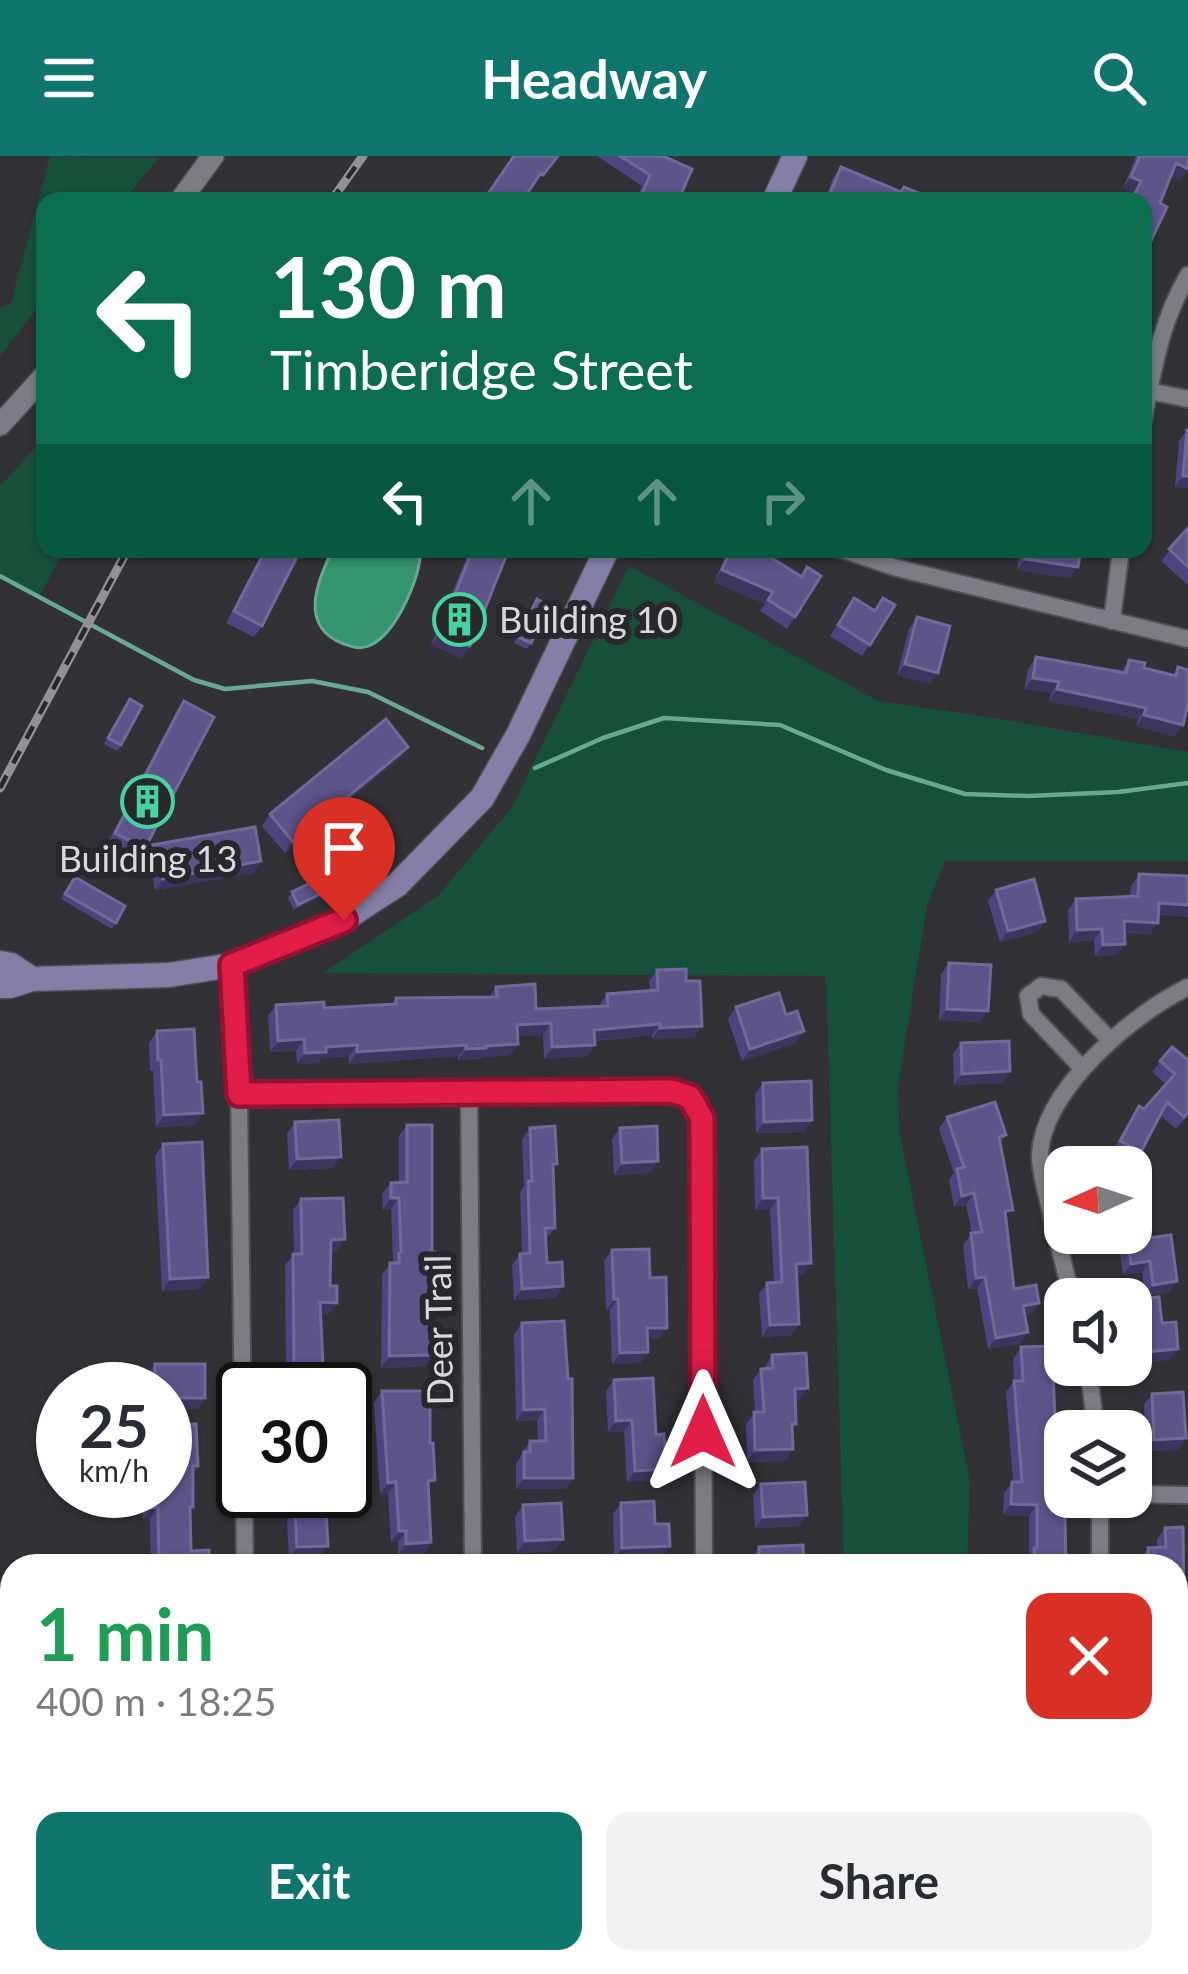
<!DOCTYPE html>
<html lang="en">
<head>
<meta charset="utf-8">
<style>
  body { margin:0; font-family:Lato,sans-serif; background:#f2f2f3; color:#2b2b33; height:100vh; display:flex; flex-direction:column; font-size:45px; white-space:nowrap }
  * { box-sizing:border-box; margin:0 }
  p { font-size:39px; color:#7c7c81 }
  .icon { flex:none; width:66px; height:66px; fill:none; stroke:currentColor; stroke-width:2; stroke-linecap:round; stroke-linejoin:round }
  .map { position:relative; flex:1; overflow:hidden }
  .details { position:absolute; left:0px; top:1398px; width:1188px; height:420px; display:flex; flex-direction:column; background:#fff; border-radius:36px 36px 0 0; box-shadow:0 3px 9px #0004 }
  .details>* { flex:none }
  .banner { position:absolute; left:36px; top:36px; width:1116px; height:366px; border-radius:24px; box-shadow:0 3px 9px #0004; background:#0b6e4f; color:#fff; overflow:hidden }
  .needle { width:78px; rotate:267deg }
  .fabs { position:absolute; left:1044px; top:990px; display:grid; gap:24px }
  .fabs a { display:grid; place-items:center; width:108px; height:108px; border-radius:24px; background:#fff; box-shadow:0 3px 9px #0004; font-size:60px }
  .speed { position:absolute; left:36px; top:1206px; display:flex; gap:24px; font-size:60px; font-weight:700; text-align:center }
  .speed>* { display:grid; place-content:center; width:156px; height:156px; border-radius:50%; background:#fff; box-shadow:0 3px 9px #0004; line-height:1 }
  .speed small { font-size:30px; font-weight:400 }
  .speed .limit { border:6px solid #111; border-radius:18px; background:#fff; color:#111 }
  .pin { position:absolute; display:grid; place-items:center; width:102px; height:102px; color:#fff; margin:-123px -51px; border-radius:50% 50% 50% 0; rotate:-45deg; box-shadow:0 0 12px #0007 }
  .pin .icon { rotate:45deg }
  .me { position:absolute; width:132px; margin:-66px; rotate:0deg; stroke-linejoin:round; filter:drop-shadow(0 0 9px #0008) }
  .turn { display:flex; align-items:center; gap:42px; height:252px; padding:0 36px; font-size:54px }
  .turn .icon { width:156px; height:156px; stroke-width:2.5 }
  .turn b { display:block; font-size:84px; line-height:102px }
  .lanes { display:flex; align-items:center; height:114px; padding:0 36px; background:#0003; justify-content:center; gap:60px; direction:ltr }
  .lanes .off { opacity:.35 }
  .round { display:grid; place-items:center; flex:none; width:126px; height:126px; border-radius:24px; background:#f2f2f3 }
  .summary { display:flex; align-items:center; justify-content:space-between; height:204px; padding:0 36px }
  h1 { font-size:72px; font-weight:700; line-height:90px; color:#1e9e55 }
  .primary-button { display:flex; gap:24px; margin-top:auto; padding:24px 36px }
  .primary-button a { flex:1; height:138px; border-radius:24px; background:#0f766e; color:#fff; font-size:48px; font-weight:700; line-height:138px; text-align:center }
  .primary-button a+a { background:#f2f2f3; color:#2b2b33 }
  header { display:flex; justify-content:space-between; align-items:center; height:156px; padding:0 36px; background:#0f766e; color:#fff; font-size:54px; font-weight:700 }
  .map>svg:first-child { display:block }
  .green { fill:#16503b }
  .water { fill:#369571; stroke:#67a991; stroke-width:3 }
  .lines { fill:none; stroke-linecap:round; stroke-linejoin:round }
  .stream { stroke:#67a991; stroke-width:4.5 }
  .minor-casing { stroke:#4f4f53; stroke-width:20 }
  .tertiary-casing { stroke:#4f4f53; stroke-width:24 }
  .secondary-casing { stroke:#4f4f53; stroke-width:27 }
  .minor { stroke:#7d7c83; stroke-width:16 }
  .tertiary { stroke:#7d7c83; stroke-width:21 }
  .secondary { stroke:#857fa7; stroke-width:24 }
  .rail-casing { stroke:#929296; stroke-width:9 }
  .rail { stroke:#27272c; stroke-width:4.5; stroke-dasharray:14; stroke-linecap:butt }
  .wall { fill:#4e4480 }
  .shaded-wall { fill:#3c365e }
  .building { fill:#5d548a; stroke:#716997; stroke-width:3 }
  .route-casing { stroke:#92132f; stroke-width:30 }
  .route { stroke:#e11d48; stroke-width:21 }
  .labels { text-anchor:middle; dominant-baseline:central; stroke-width:12; stroke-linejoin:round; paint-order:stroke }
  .poi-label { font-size:36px; fill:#d9d9dd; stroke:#27272c; text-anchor:start }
  .street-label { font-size:36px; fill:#d9d9dd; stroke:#27272c }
</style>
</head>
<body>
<header><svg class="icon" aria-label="menu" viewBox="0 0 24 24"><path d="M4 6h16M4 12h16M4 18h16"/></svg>Headway<svg class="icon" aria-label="search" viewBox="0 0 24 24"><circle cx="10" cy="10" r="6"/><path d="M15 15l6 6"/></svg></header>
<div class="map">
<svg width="1188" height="1818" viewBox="0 0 1188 1818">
  <rect width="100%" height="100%" fill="#313136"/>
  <path class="green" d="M50,0l109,2 -36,43h-78v97l-45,58v-48l11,-5z
    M45,281v112h20l-26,48 -39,-21v-90z
    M629,410l249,135 123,18 187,33v109h-243l-18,45 -29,180 1,44 71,352 -3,84h-123l-18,-590 -503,-3 116,-78 73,-88z"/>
  <path class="water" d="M333,393h88c-1,29 -24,83 -50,96 -10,5 -18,2 -27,-1 -46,-17 -27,-63 -11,-95z"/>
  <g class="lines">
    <path class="stream" d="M0,420l194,104 31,9 87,-8 56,11 114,56
      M535,612l68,-30 61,-20 116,7 106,45 79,24 63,2 90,-4 70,-9"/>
    <defs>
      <path id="minor" d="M1149,235l39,8
        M1143,265c11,-54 17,-97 45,-146
        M840,393l57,19 291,71
        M1112,465l9,-72
        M232,809l7,129 4,338
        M1083,913l-52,-55 -3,-18 13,-10 20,3 50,52
        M239,938l433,-3 18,6 12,21 2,448
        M469,938l4,472
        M1072,1143c-7,-30 -15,-60 -22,-90 -4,-18 -10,-36 -10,-54 2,-65 94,-142 148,-168
        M1088,1209l8,66
        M244,1335l1,75
        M1131,1338l57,1
        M1100,1341v69
        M1176,1610h12
        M680,1806v12
        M963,1806v12"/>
      <path id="tertiary" d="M180,45l33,-45
        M0,269l45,-50"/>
      <path id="secondary" d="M774,45l21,-45
        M0,807l11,2 21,14
        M0,830h10l22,-7 137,-4 63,-10 111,-45 54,-35 85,-87 36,-63 89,-186"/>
    </defs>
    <use href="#minor" class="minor-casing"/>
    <use href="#tertiary" class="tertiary-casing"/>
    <use href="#secondary" class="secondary-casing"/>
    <use href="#minor" class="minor"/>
    <use href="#tertiary" class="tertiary"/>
    <use href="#secondary" class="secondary"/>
    <defs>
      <path id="rail" d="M331,45l32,-45
        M0,632l128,-239"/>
    </defs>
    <use href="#rail" class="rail-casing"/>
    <use href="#rail" class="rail"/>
  </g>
  <path class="wall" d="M597,0h66l15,45h-42l6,-15z
    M1136,0h52v13l-8,11 -10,-4 -10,27 -12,44 -5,8v-54h-14l4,-9 -10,-4z
    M841,11l59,25 4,-5 17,14h-97l9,-23z
    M1187,274l1,58 -13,-1 4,-46z
    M1188,372v57l-27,-24z
    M264,393h37l-39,77 -8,11 -28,-14z
    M470,393h39l-39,97 -8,12 -31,-13z
    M729,393h22l50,27h20l-34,53 -27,-18 5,-7 -51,-22z
    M1021,393h60l-11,29 -53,-8z
    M854,442l21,12 20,-5 -33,51 -32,-20z
    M537,443l-6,44 -4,6 -13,-6z
    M917,461l13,67 -33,-9 12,-46z
    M1036,501l85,15 8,-12 15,8 29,7 5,-8 -3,69 -39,-10 2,-7 -89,-18 2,-8 -27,-4 4,-20z
    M184,545l-38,145 115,15 -8,12 -98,17 -4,-22 -44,-24 69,-132z
    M126,549l-5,40 -4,6 -13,-7z
    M408,591l-8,11 -115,95 -23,-27 8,-12z
    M1139,718l20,41 -9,19 -25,-1v11l-8,11 -22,1 -1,-16 -25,2 -1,-32 8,-11 54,-3 1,-10z
    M75,721l50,29 -13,23 -51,-30z
    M335,730l-4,6 -37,18 -6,-12 4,-6z
    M996,734l49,31 -8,11 -37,10 -12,-41z
    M949,807l31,59 -41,-2 2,-46z
    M657,814l29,11 16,45 -8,11 -42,2v-4l-57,6 -8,15 -43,3 -1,-24 -26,1 -7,19 -30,2 -2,2 -20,1v-4l-109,8v-8l-27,2 -4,5 -21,1 -1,-13 -26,1 -2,-36 8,-11 48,3 67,-3 5,-7 93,-1 7,-10 40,22 63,-3 8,-12 43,-4 -1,-9z
    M736,851l50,8 10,28 -54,18 -14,-42z
    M157,875l38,94 -39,2 -3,-56h-3l-1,-28z
    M961,887l49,28 -8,12 -48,2 -1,-31z
    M1172,891l16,68 -12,14 -16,-14 -27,48 -21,-11 27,-46 5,3 22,-25 -14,-12z
    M763,927l49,37 -8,12 -48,1 -1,-39z
    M947,961l59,18 -6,8 14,146 25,14 -8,11 -6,1 3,17 -8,12 -32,5 -11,-61 -9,1 -5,-44 9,-12 -6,-28 -12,2 -5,-27 5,-7 -15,-44z
    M295,966l38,46 -44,2 -2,-36z
    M407,969l25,170 -7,71 -44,2 1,-94 11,-13 -2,-52 -8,1 -1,-16 9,-11 8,-1v-46z
    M530,972l23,42 2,58 -9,11 1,24 8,35 -41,2 -2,-35 8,-11h2l-2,-62 4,-6 -2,-47z
    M620,972l38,33 -8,12 -36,2 -2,-36z
    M163,988l37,145 -38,2 -7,-135z
    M762,993l49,114 -8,11 -7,1 3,49 -8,11 -29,2 -3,-43 8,-11h7l-4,-74 -15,1 -1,-50z
    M301,1043l36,52h-6l-2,63h-9l4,72 20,3h-50v-9h-8l-1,-115 9,-11 -1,-44z
    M1105,1077h26l17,5 29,43 -8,11 -24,4 -3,-24 -19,3 -5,-36 -11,3z
    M612,1094l38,28 9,61h-11v13l-8,11 -28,1 -2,-54h-4l-2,-49z
    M522,1167l51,155 -8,11h-49v-25l14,-23h8l-1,-21 -21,1 -2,-87z
    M1021,1191l34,72 11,147h-39l-1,-7 3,-4v-39l-26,-1 1,-22 9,-11 -7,-90 8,-11 -1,-22z
    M772,1199l28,45h-5l1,24 -4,5 1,20 -8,12 -38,1 -1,-38 9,-12 -2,-32 8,-11h3z
    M155,1208l50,34 -8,11h-32v-20h-18v-14z
    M614,1224l42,55 10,34 -8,11 -31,2 -3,-51 -16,1 -2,-41z
    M382,1235l47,98 2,53 -8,12 -25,1v-13h-7l-3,-48h-8l-6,-91z
    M1152,1238l34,44 -8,12 -32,1 -2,-46z
    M198,1310l-5,7v34l-3,5 1,39 18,15h-58l-1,-47h-7v-28h22z
    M761,1328l38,42 -44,2 -2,-33z
    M292,1335h48l-8,13h-6l-6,53 -31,2 -2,-39 5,-7z
    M621,1347l34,21 7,34 -48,1 -1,-45z
    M523,1349l32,46 -38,2 -2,-36z
    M1183,1371l1,85h4v58h-12v-104h-36v-7l8,-11 9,-1v-8l8,-11z
    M759,1391l45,19h-53v-7z
    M191,1806h71l3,12h-71z
    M311,1806h47l-34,12h-9z
    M441,1806h44l3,12h-47z
    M606,1806h34l-5,6v6h-29z
    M869,1806h40l-7,11 -32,1z
    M1138,1806h24l1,10 20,2h-44z"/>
  <path class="shaded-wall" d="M1176,7l12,6 -8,11 -12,-5z
    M1131,21l10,4 -8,11 -10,-4z
    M1183,320h5v12l-13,-1z
    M976,393h23l-3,4z
    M1025,403l53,8 -8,11 -53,-8z
    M722,414l51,22 -8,12 -51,-22z
    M439,478l31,12 -8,12 -31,-13z
    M905,508l33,9 -8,11 -33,-9z
    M1033,522l26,4 -8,11 -27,-4z
    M1057,533l89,19 -8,11 -89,-18z
    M1144,559l39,10 -8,11 -39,-10z
    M408,591l-8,11 -115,95 8,-11z
    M261,705l-8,12 -98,17 8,-11z
    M335,730l-4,6 -37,18 4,-5z
    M1159,747l29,2v12l-37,-2z
    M1045,765l-8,11 -37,10 8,-11z
    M1124,765l34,2 -8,11 -34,-2z
    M1102,773l-8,11 -25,2 8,-12z
    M1125,788l-8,11 -22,1 8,-11z
    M947,853l41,2 -8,11 -41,-2z
    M551,867l-8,12 -34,2 8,-12z
    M660,868l-8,11 -66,6 8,-11z
    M702,870l-8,11 -42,2 8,-11z
    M804,875l-8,12 -54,18 8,-12z
    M304,883l-8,12 -26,1 8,-11z
    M518,888l-8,11 -52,5 8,-11z
    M357,889l-8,11 -27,2 -4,5 -21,1 8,-11 21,-6z
    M466,889l-8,11 -109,8 8,-12z
    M595,889l-8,11 -43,3 8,-12z
    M1010,915l-8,12 -48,2 8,-11z
    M203,957l-8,12 -39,2 8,-12z
    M812,964l-8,12 -48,1 8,-11z
    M341,1001l-8,11 -44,2 8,-11z
    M658,1005l-8,12 -36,2 8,-12z
    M974,1037l-8,12 -12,2 8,-11z
    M391,1042h8l-8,11 -8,1z
    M763,1042h15l-8,11 -15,1z
    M1113,1077h9l-4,6 -11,3z
    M345,1083l-8,12h-14l8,-11z
    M1150,1105l-8,11 -19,3 8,-11z
    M811,1107l-8,11 -15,1 8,-11z
    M208,1121l-8,12 -38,2 8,-12z
    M985,1121l-8,11 -9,1 8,-11z
    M1177,1125l-8,11 -24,4 8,-11z
    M563,1130l-8,12 -41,2 8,-11z
    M614,1143h4l-8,11h-4z
    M320,1146l17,1 -8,11h-18z
    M1039,1147l-8,11 -16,3 8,-11z
    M799,1168l-8,11 -29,2 8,-12z
    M647,1172h20l-8,11 -20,1z
    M1028,1176l-8,12 -32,5 8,-11z
    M1178,1193l-8,11 -39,4v-6l3,-5z
    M648,1196l-8,11 -28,1 8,-11z
    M433,1199l-8,11 -44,2 8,-12z
    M302,1212l-8,12h-8l8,-11z
    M808,1232l-8,12h-13l8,-11z
    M165,1242h40l-8,11h-32z
    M545,1253l-8,11 -21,1 8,-11z
    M632,1264l-8,11 -16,1 8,-11z
    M1186,1282l-8,12 -32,1 8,-11z
    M793,1293l-8,12 -38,1 8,-12z
    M666,1313l-8,11 -31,2 8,-11z
    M524,1322h49l-8,11h-49z
    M396,1326l-8,12h-8l8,-11z
    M325,1337h15l-8,11h-15z
    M1011,1348l26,1 -8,11 -26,-1z
    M158,1351l-8,12h-7l8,-11z
    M807,1359l-8,11 -44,2 8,-11z
    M399,1375h7l-8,11h-7z
    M563,1383l-8,12 -38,2 8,-12z
    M431,1386l-8,12 -25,1 8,-11z
    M328,1390l-8,11 -31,2 8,-12z
    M670,1390l-8,12 -48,1 8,-11z
    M1176,1503h12v11h-12z
    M1176,1569h12v11h-12z
    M1176,1679h10l-8,11 -2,1z
    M333,1806h25l-34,12h-6l6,-9z
    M741,1806h29l-6,7 -29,1z
    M909,1806l-7,11 -32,1 8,-11z"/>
  <path class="building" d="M514,0h44l-15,19 -2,-2 -19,28h-39z
    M620,0h43l29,13 -14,32h-39l11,-26z
    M1140,0h48v13l-12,-6 -16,40 7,4 -19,40 -5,-1v-45h-11l9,-20 -10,-4z
    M841,11l60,25 3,-5 20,8 -3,6h-94z
    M1187,274h1v46h-5z
    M1188,372v39l-19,-18z
    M266,393h35l-39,77 -28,-15z
    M473,393h36l-39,97 -31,-12z
    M731,393h20l19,8 32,20 5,-10 14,9 -26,41 -27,-17 5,-8 -51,-22z
    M1027,393h54l-3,18 -53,-8z
    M854,442l21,13 8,-13 12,7 -25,40 -32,-20z
    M537,443l12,7 -18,37 -13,-6z
    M917,461l33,9 -12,47 -33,-9z
    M1036,501l90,16 3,-13 16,3 -1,5 32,8 2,-9 10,3v33l-5,22 -39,-10 2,-7 -89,-19 2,-7 -26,-4z
    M130,543l12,7 -21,39 -13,-7z
    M184,545l30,16 -68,129 109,-19 6,34 -98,18 -4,-23 -44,-23z
    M386,563l22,28 -115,95 -23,-28z
    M329,718l6,12 -37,19 -6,-13z
    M1139,718l49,2v29l-29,-2 -1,20 -34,-2 1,23 -22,1 -1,-16 -25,1 -1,-31 62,-3z
    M75,721l50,29 -9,17 -51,-29z
    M1034,723l11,42 -37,10 -12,-41z
    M949,807l42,2 -3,46 -41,-2z
    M686,813v12h14l2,45 -42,2v-4l-66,6 1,15 -43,2 -1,-24 -34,2 1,19 -32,2v2l-20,1v-4l-109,7v-7l-31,2v5l-21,1 -1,-14 -26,2 -2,-36 48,-3v6l72,-4v-6l101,-1 -1,-10 39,-3 1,25 72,-3 -1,-12 51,-4 -1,-20z
    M779,837l7,22 11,-4 7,20 -54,18 -14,-42z
    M194,873l3,53h4l2,31 -39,2 -3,-55h-3l-1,-29z
    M1009,885l1,30 -48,3 -1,-31z
    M1172,891l16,13v53l-4,4 -17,-15 -26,50 -21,-11 19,-35 5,3 31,-35 -15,-13z
    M811,925l1,39 -48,2 -1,-39z
    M995,946l11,33 -7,2 14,73 -8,1 9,78 22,-4 3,18 -16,3 5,26 -32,6 -11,-61 -9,1 -5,-45 11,-1 -8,-39 -12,3 -5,-27 7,-2 -17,-50z
    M339,964l2,37 -44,2 -2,-37z
    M407,969h25v127h3v38h-3l1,65 -44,1 1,-93h9v-10l2,-1 -2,-54h-8v-15l16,-1z
    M555,970l2,38h-4l2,64h-10l2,35 15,-1 1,24 -41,3 -2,-35 10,-1 -2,-72h4l-2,-53z
    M657,970l1,35 -36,2 -2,-35z
    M202,986l6,135 -38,2 -7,-135z
    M807,991l4,116 -15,1 3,60 -29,1 -3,-42 15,-1 -4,-84h-15l-1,-49z
    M1132,1022l16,60 23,-3 6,46 -24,4 -3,-24 -19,3 -4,-31h4z
    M343,1042l2,41 -14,1 -1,46h7v17l-17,-1 4,84 20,-1v4h-42v-21l-8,1 -1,-115h9l-1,-55z
    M649,1093l1,29 16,-1 1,51h-20l1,24 -28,1 -2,-54h-4l-2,-49z
    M1159,1141l3,26 14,-1 2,27 -44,4 -3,-53z
    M564,1165l4,58h4l1,99h-49v-26h6v-11h16l-1,-32 -21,1 -2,-87z
    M1052,1190l3,73h8l3,147h-31l-1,-18h3v-43l-26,-1 1,-22h10l-8,-101h9l-2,-34z
    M806,1197l2,35 -13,1 1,35h-4l1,25 -38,1 -1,-38h10l-3,-43 12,-1 -1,-13z
    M155,1208h50v34h-40v-9h-10z
    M653,1222l3,57 8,-1 2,35 -31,2 -3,-51 -16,1 -2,-41z
    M382,1235h48v52h3l2,37 -7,1 3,61 -25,2v-13h-7l-3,-49 -8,1z
    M1183,1236l3,46 -32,2 -2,-46z
    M196,1268l2,42h-5v41h-3l1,44 18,-1v16h-50l-1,-59 -7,1v-17h14v-66z
    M805,1326l2,33 -44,2 -2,-33z
    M300,1335h40v2h-15l3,53 -31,1 -2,-38h5z
    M654,1345l1,23h14l1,22 -48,2 -1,-45z
    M561,1347l2,36 -38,2 -2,-36z
    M1183,1371l1,85h4v47h-12v-93h-27l-1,-18 18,-1 -1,-19z
    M803,1389l1,21h-44l-1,-19z
    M1188,1529v40h-12v-39z
    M1185,1646l1,33h-10v-32z
    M1176,1728h8l-3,51 -5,-1z
    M202,1806h60l3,12h-60z
    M449,1806h36l3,12h-36z
    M616,1806h19v12h-19z
    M1147,1806h15l1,10 20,-1v3h-35z"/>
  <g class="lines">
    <defs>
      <path id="route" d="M344,764l-112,45 7,129 433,-3 18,6 12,21 1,314"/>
    </defs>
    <use href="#route" class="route-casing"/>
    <use href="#route" class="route"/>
  </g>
  <defs>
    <symbol id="building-ring" viewBox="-11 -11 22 22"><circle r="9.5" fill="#27272c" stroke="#43d4a0" stroke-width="1.5"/><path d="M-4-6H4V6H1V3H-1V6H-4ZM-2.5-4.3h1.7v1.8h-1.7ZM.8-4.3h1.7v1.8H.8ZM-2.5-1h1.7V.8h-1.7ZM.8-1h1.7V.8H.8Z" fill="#43d4a0"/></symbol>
  </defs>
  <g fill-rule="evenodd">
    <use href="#building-ring" x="430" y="434" width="59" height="59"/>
    <use href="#building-ring" x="118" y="616" width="59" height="59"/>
  </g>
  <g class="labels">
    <g class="poi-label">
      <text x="499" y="463">Building 10</text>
      <text x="148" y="702" text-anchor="middle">Building 13</text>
    </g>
    <g class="street-label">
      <text transform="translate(438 1174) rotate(-91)">Deer Trail</text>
    </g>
  </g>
</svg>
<div class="fabs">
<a><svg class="needle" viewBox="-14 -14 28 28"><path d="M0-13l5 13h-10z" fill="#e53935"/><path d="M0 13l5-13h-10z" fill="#7c7c81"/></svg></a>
<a><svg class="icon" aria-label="sound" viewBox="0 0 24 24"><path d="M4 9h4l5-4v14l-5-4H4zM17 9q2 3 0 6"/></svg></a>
<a><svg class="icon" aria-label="layers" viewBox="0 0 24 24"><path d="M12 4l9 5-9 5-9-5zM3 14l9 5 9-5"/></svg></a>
</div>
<div class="speed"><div>25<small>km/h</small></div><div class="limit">30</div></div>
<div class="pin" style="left:344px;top:764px;background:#d93025"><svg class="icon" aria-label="arrive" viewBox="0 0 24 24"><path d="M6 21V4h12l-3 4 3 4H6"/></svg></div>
<svg class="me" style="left:703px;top:1276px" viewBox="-20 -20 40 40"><path d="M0-17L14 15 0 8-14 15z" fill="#e11d48" stroke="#fff" stroke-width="4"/></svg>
<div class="banner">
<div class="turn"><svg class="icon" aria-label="left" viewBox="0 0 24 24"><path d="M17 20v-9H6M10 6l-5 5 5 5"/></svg><div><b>130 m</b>Timberidge Street</div></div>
<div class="lanes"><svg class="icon" aria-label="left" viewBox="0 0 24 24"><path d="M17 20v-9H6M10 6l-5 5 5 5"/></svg><svg class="icon off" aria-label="ahead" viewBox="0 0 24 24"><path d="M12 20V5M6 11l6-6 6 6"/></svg><svg class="icon off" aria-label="ahead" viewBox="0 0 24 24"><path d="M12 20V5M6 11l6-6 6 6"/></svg><svg class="icon off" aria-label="right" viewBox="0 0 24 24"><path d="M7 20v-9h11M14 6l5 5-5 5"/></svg></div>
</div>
<section class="details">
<div class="summary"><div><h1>1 min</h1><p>400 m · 18:25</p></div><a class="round" style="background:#d93025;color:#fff"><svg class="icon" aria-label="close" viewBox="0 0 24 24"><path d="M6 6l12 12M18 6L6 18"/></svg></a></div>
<div class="primary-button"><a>Exit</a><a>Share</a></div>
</section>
</div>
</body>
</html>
